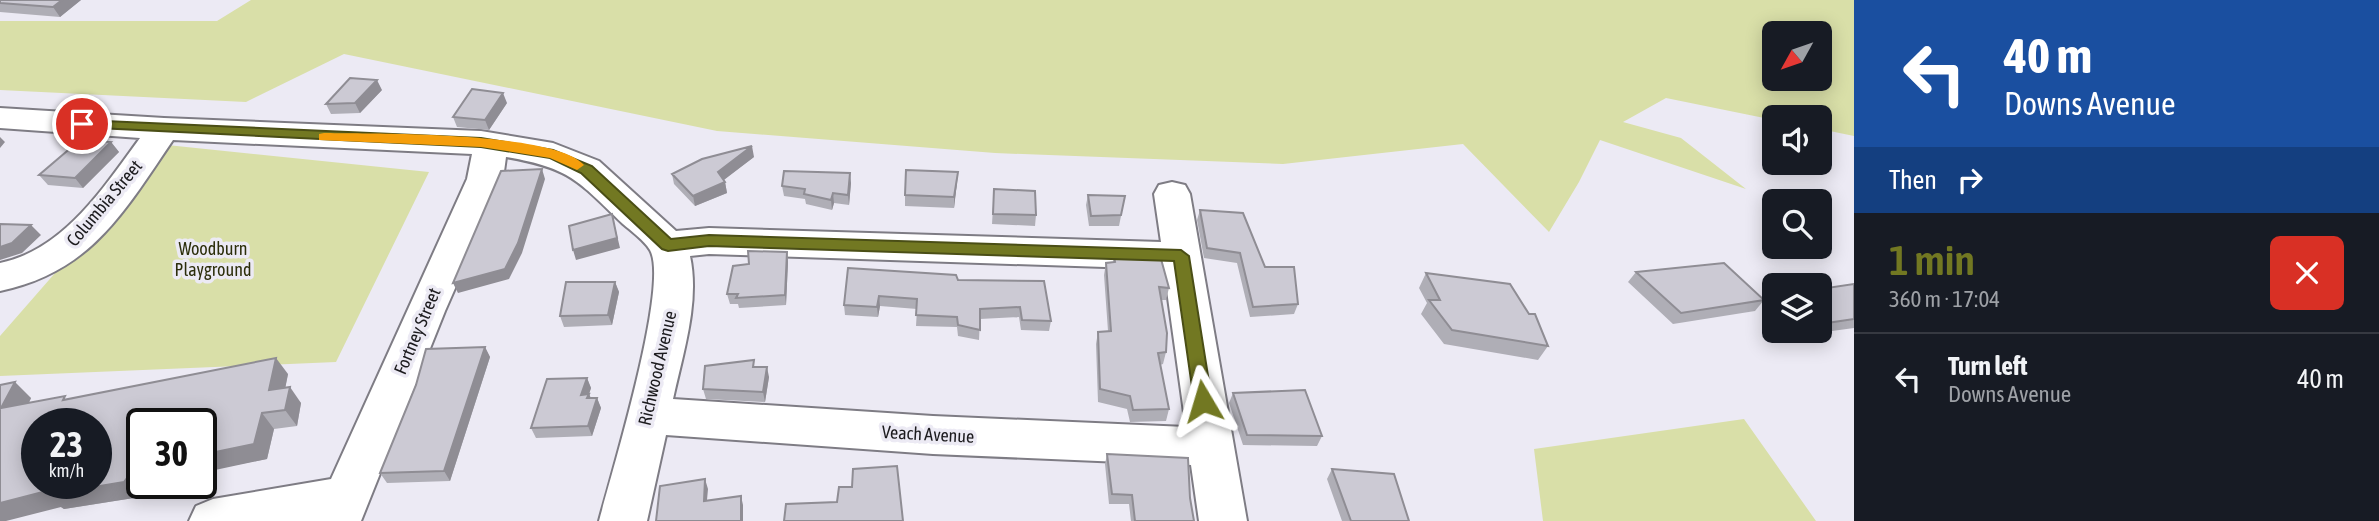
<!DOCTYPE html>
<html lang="en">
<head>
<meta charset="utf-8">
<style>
  body { margin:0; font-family:"Asap Condensed",sans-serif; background:#20242c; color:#f1f3f6; height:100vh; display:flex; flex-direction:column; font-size:26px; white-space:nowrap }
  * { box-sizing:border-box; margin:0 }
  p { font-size:23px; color:#9ea1a6 }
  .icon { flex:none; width:38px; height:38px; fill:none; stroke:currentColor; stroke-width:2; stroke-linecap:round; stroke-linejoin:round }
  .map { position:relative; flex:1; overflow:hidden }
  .side { display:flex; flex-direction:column; background:#171b24; width:525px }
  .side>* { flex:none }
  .hud { background:#1a4fa0; color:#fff; overflow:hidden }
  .needle { width:46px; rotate:230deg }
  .buttons { position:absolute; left:1762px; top:21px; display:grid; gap:14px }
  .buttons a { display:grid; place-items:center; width:70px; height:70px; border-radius:10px; background:#171b24; box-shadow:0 4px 18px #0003; font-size:35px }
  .speed { position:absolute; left:21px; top:408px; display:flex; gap:14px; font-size:35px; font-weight:700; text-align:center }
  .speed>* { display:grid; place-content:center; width:91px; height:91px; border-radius:50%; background:#171b24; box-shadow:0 4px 18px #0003; line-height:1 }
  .speed small { font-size:18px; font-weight:400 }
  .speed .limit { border:4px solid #111; border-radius:10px; background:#fff; color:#111 }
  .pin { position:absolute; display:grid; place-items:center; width:60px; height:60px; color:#fff; margin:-30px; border:4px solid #fff; border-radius:50%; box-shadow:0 2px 7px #0007 }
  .me { position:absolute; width:77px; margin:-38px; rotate:353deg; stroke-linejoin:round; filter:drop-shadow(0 0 5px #0008) }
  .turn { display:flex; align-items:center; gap:24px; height:147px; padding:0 35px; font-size:32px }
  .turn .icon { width:91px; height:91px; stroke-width:2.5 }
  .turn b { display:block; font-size:49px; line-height:60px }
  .then { display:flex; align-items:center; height:66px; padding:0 35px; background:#0003; gap:14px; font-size:26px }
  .round { display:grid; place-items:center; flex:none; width:74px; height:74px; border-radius:10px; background:#20242c }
  .headline { display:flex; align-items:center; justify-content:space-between; height:119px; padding:0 35px }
  h1 { font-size:42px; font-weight:600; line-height:52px; color:#727822 }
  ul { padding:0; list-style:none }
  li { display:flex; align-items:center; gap:21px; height:91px; padding:0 35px; border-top:2px solid #363941 }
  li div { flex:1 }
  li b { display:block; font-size:26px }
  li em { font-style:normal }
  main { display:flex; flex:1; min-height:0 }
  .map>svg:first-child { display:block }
  .green { fill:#d9dfa8; fill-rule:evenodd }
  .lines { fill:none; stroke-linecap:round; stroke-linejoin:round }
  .minor-casing { stroke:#7e7c84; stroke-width:4 }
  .minor { fill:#fff; fill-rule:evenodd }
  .wall { fill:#afaeb6 }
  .shaded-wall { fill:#8f8d94 }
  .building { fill:#cccad4; stroke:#8f8d94; stroke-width:2; fill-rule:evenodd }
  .route { fill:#727822; stroke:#4a4e16; stroke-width:2 }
  .slow { fill:#f59e0b }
  .labels { text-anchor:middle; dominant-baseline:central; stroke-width:7; stroke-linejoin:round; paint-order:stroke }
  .street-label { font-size:18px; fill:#1c1b1e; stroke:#eceaf4 }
  .park-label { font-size:18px; fill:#2c2e0b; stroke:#eceaf4 }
</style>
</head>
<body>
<main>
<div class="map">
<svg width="1854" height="521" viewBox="0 0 1854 521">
  <rect width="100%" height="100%" fill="#eceaf4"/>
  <path class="green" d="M251,0h1603v136l-34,-7v-12h-46v3l-108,-22 -43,24 58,16 65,51 -146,-49 -21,42 -30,50 -86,-88 -180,20 -288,-11 -278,-22 -373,-77 -98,48 -246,-12v-69h217zM1774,33h46v46h-46z
    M167,145l262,27 -93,190 -336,14v-40z
    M1744,419l72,102h-273l-9,-72z"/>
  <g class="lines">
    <defs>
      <path id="minor" d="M0,108l164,10 317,13 72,12 46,18 77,70 33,-3 452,14 -7,-48 5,-9 13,-3 13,3 5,9 57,327h-48l-8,-56 -258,-11 -267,-19 -19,86h-48c12,-46 71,-237 51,-271 -6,-10 -19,-19 -27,-26 -46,-44 -53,-56 -117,-67l-3,22 -58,132 -84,210h-172l7,-15 17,-7 118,-20 136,-300 5,-25 -299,-14c-49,72 -82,132 -173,151v-28c64,-13 104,-76 140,-125l-140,-10zM709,254l455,15 22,158 -253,-11 -260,-17c10,-46 27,-97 17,-143z"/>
    </defs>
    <use href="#minor" class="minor-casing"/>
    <use href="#minor" class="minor"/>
  </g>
  <path class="wall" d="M0,0h81l-21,17 -60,-5z
    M382,90l-22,23 -29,1 -5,-10z
    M507,103l-18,27 -32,-3 -4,-10z
    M111,142l8,10 -36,36 -35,-3 -9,-10z
    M754,157l-31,23 2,2 2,11 -32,13 -21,-22 -2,-10z
    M958,172l-4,36 -49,-2v-11z
    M851,183l-2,22 -15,-2 -2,7 -26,-6 -1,-5 -21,-3 -2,-10z
    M994,189l42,26 -1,11 -43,-2z
    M1088,195l37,1 -6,30h-30l-3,-21z
    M1200,210l65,57 33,37 -4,10 -44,3 -13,-54 -33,-5 -7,-38z
    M787,252l1,10 -2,43 -47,3 -1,-4h-8l-3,-10 22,-30z
    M1114,257l55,31 -3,12h-5l5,52 -3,12 -3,1 9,44 -3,12 -36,1 -3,-13 -29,-7 -2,-58 2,-12 10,-1 -4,-56 2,-12 7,-1z
    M848,268l110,12 93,41 -2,10 -28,-1 -2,-13 -39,2 -1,21 -21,-4 -1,-9 -41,-1 1,-17 -37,-3 -2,11 -33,-2 -1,-10z
    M1636,272l128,28 -9,11 -82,13 -45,-42z
    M1426,273l122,73 -10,14 -94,-16 -23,-30 6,-11 -8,-15z
    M615,282l4,10 -7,33 -48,2 -4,-11z
    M1854,284v44l-44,6 -3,-3h13v-42z
    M1774,287v14l-6,-6z
    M485,347l5,10 -40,124 -63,2 -7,-10z
    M755,367l14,10 -4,25 -59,-3 -3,-10z
    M288,374l-3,14 16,15 -4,23 -23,3 -7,30 -125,24h14l-8,2 -8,12 -76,12 -3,-2 -61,-122 31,13 -2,5 39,-3z
    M587,378l4,10 -2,6 2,4h6l4,10 -9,28 -56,2 -5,-10z
    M1233,393l89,43 -5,10 -74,-1 -14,-42z
    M1107,454l83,44 4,23h-63l-2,-17h-20l-4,-40z
    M1332,469l77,52h-67l-15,-42z"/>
  <path class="shaded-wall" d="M62,0h19l-21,17 -7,-10z
    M377,80l5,10 -22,23 -5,-10z
    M503,93l4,10 -18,27 -4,-10z
    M0,137l5,5 -5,6z
    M111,142l8,10 -36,36 -8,-10z
    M752,146l2,11 -34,26 -2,-11z
    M542,169l3,10 -23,74 -13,26 -51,14 -5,-10z
    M958,172l-1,11 -3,25v-11z
    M850,173l1,10 -2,22 -1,-10z
    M725,182l2,11 -32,13 -2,-10z
    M833,193l1,10 -2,7 -1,-10z
    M612,214l8,34 -44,12 -3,-10z
    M31,225l10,10 -19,18 -22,7v-13z
    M787,252l1,10 -2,43 -1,-10z
    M615,282l4,10 -7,33 -4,-10z
    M879,296l1,10 -2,11 -1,-10z
    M485,347l5,10 -40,124 -6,-10z
    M276,358l12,16 -6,31 -13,-15z
    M767,367l2,10 -4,25 -2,-10z
    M587,378l4,10 -2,6 4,10 -12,-9z
    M15,382l16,16 -12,25 -18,-15z
    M290,387l11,16 -4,23 -12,-16z
    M597,398l4,10 -9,28 -4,-10z
    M262,413l12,16 -7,30 -66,14v-18z
    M142,468v15h14l-8,2 -8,12 -76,12 -3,-2 -55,14h-6v-18z
    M705,479l3,10 -2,22 -2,-10z
    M741,496l2,9v16h-2z"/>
  <path class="building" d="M0,0h62l-9,7 -53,-4z
    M350,78l27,2 -22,23 -29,1z
    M472,89l31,4 -18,27 -32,-3z
    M80,140l31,2 -36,36 -36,-3z
    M752,146l-34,26 7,10 -32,14 -21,-22 30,-15z
    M542,169l-24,74 -13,26 -52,14 48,-112z
    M906,170l52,2 -4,25 -49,-2z
    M784,171l66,2 -2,22 -15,-2 -2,7 -27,-6 1,-5 -23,-3z
    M994,189l41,2 1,24 -43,-1z
    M1088,195l37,1 -4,19 -30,1z
    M1200,210l43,3 22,54h29l4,37 -45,3 -13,-54 -33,-5z
    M612,214l5,24 -44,12 -4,-24z
    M0,224l31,1 -19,18 -12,4z
    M748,251l39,1 -2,43 -49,3 2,-4h-11l6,-28 16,-2z
    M1114,257l47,2 8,29 -10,-1 8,46 -1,19 -8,1 11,56 -36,1 -3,-14 -30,-7 -2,-57 13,-1 -5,-68 9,-1z
    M1724,263l40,37 -83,13 -45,-41z
    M848,268l108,7 2,5 86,1 7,40 -29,-1 -2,-13 -40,2v21l-22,-5 -1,-8 -41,-2 1,-16 -38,-3 -2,11 -33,-2z
    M1426,273l84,11 19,30h6l13,32 -96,-16 -23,-30h11z
    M1808,279l7,6 -38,-1z
    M566,282h49l-7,33 -48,1z
    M1854,284v35l-34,5v-35z
    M485,347l-41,124 -64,2 36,-88 10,-36z
    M276,358l-7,32 21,-3 -5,23 -23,3 -8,31 -53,11v-31h-59v44l-9,2 -9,12 -78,13 1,-4 -47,12v-118l15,-3 -14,26 64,-12 -2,4zM37,424h59v59h-59z
    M754,360l-1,7h14l-4,25 -60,-3 2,-23z
    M587,378l-6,17 8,-1 -2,4h10l-9,28 -57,2 16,-49z
    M1305,390l17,46 -75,-1 -14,-42z
    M1107,454l81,4 2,40 4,23h-59l-3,-26 -20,-1z
    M897,466l6,55h-119l2,-17 51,-2 2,-15h13l1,-18z
    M1332,469l62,5 15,47h-58z
    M705,479l-1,22 37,-5v25h-85l4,-35z"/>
  <path class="route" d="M82,120l399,18 72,12 39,16 79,73 38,-4 472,15 8,6 23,145 -9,7 -9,-7 -20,-140 -465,-15 -41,5 -6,-2 -81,-76 -31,-15 -69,-11 -404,-20v-6z"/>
  <path class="slow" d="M324,133c49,1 230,-2 260,32l-7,5 -27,-12 -69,-11 -162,-7v-6z"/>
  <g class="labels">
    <g class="street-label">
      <text transform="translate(104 203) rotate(-50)">Columbia Street</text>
      <text transform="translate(417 331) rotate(-67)">Fortney Street</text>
      <text transform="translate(657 368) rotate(-77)">Richwood Avenue</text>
      <text transform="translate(928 434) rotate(3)">Veach Avenue</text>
    </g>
    <g class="park-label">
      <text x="213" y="248">Woodburn<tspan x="213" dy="21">Playground</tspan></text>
    </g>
  </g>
</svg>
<div class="buttons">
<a><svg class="needle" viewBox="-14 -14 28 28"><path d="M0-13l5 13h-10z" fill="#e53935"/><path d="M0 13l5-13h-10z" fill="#9ea1a6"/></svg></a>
<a><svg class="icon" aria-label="sound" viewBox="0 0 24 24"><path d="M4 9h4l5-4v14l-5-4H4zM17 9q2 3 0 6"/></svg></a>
<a><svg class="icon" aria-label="search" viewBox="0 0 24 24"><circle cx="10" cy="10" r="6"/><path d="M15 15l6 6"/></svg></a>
<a><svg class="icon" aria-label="layers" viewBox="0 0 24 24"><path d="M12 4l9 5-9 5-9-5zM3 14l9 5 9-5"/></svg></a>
</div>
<div class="speed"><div>23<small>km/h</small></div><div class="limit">30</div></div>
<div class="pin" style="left:82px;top:124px;background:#d93025"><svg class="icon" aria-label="arrive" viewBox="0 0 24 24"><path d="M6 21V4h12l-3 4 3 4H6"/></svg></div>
<svg class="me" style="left:1203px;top:401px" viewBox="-20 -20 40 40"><path d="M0-17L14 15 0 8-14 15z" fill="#727822" stroke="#fff" stroke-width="4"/></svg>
</div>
<section class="side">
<div class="hud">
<div class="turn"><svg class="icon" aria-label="left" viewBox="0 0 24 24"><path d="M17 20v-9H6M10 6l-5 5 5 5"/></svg><div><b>40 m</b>Downs Avenue</div></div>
<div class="then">Then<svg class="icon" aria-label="right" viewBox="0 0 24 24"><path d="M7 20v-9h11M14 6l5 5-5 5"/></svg></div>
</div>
<div class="headline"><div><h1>1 min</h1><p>360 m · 17:04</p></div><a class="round" style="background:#d93025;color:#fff"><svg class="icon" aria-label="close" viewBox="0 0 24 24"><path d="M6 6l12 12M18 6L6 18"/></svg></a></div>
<ul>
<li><svg class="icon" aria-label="left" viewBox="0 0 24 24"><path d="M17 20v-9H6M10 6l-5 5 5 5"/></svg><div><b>Turn left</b><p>Downs Avenue</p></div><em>40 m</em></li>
</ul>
</section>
</main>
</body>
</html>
